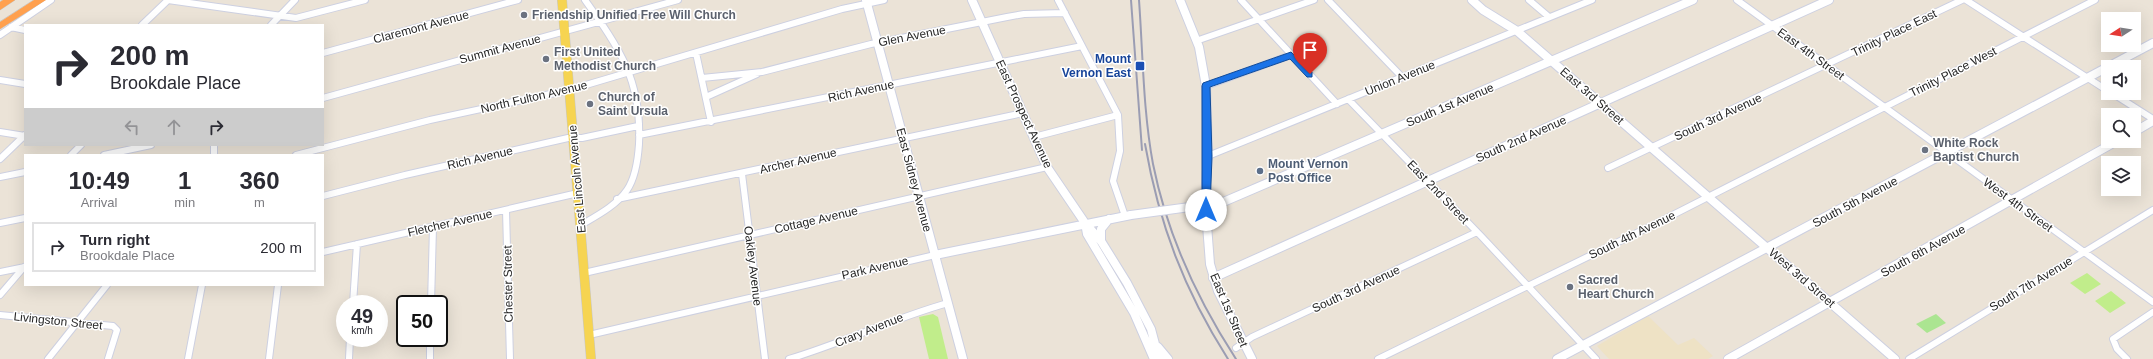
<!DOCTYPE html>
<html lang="en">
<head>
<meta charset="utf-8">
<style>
  body { margin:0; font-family:Arial,sans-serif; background:#f2f2f3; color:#2b2b33; height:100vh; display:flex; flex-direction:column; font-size:15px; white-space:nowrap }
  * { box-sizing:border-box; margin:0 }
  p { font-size:13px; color:#7c7c81 }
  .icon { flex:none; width:22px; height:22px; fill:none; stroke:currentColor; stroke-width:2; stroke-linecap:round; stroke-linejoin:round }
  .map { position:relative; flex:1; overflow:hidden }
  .details { position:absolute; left:24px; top:154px; width:300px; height:132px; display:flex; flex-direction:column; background:#fff; border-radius:0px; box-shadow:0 4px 16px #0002 }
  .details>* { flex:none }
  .top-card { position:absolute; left:24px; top:24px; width:300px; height:122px; border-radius:0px; box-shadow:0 4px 16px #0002; background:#fff; color:#2b2b33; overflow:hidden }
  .needle { width:26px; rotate:258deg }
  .fabs { position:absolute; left:2101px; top:12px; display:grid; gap:8px }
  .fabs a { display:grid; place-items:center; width:40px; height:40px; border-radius:0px; background:#fff; box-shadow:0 4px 16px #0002; font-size:20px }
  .speed { position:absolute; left:336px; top:295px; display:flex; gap:8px; font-size:20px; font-weight:700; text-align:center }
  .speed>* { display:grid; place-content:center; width:52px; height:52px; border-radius:50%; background:#fff; box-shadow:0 4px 16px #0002; line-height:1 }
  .speed small { font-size:10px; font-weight:400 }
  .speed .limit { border:2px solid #111; border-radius:6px; background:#fff; color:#111 }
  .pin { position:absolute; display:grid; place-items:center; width:34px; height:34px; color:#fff; margin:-41px -17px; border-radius:50% 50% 50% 0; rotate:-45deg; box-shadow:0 0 4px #0007 }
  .pin .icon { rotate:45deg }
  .me { position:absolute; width:44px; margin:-22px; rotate:0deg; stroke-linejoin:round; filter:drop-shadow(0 0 3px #0008) }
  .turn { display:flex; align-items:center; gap:14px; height:84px; padding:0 20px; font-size:18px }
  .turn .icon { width:52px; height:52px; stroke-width:2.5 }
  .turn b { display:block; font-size:28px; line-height:34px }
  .lanes { display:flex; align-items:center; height:38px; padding:0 20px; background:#0003; justify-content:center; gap:20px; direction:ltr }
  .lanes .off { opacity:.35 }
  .eta { display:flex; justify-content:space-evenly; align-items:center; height:68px; text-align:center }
  .eta b { font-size:24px; font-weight:600; line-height:28px }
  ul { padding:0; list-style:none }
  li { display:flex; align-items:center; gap:12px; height:50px; margin:0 8px 6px; padding:0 12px; border:2px solid #e1e1e2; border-radius:0px }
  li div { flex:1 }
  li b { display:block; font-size:15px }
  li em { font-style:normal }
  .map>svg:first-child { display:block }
  .education { fill:#eee2c5 }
  .green { fill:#abe591 }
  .pitch { fill:#c1ed8b }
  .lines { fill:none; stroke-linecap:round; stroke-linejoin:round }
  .street-casing { stroke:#cdd0e1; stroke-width:8 }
  .secondary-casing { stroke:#cdd0e1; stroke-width:10 }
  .primary-casing { stroke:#c7c7c7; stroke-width:10 }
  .highway-casing { stroke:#c7c7c7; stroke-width:1 }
  .street { stroke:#fff; stroke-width:6 }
  .secondary { stroke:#fff; stroke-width:8 }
  .primary { stroke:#f6d451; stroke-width:9 }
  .highway { fill:#ffa04e; fill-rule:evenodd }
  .rail { stroke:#9b9db3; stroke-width:2 }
  .secondary-bridge-casing { stroke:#cdd0e1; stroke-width:10; stroke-linecap:butt }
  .secondary-bridge { stroke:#fff; stroke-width:8 }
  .route { fill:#1a73e8; stroke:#114b97 }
  .worship-dot { fill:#6b7280; stroke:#fff; stroke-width:1.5 }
  .transit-dot { fill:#1a4fb4; stroke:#fff; stroke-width:1.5 }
  .service-dot { fill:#5c6f8a; stroke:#fff; stroke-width:1.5 }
  .labels { text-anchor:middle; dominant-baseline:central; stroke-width:3; stroke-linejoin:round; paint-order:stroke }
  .worship-label { font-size:12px; font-weight:bold; fill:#5b616d; stroke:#fff; text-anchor:start }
  .street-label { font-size:12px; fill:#272727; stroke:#fff }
  .transit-label { font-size:12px; font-weight:bold; fill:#164399; stroke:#fff; text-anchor:end }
  .service-label { font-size:12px; font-weight:bold; fill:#4e5e75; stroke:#fff; text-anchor:start }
</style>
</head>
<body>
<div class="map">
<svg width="2153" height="359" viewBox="0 0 2153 359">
  <rect width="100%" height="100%" fill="#ebe3d7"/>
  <path class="education" d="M1648,316l30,29 16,-7 19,18 -5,3h-99l-12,-13z"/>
  <path class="green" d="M1936,314l10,9 -19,10 -11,-9z"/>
  <path class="pitch" d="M2087,273l14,11 -16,10 -15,-11z
    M2111,291l15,12 -16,10 -15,-12z
    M933,314l5,3 10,42h-19l-10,-42z"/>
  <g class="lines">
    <defs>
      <path id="street" d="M168,0l128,18 69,-18
        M1058,0l60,115 2,36 -7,30 12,35
        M1241,0l96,104
        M1328,0l74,77
        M1529,0l20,17
        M1737,0l416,302
        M1966,0l142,91
        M142,25l26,-25
        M271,25l24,-25
        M11,27l14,3
        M0,35l51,-35
        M1196,41l118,-41
        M323,53l195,-53
        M696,53l15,69
        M702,78l60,-6 109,-28 136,-27 17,-3 41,-1
        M0,80l25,4
        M1206,86l85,-31
        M2112,93l41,26
        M706,97l51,-23
        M323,98l355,-98
        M1348,99l133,137 115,123
        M0,132l25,4
        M639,135l443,-89
        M1034,137l84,-22
        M214,145v10
        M71,155l10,-10
        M104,155l47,-10
        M296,155l134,-35 139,-30 273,-81 42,-9
        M1208,156l384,-156
        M0,159l25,-24
        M1608,168l354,-168
        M742,174l23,185
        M0,177l25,-5
        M323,196l82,-21 163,-37h14l56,-12
        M617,199l406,-86
        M506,210l4,149
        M0,223l25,-5
        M581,225c15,-9 35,-19 46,-35 9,-13 11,-31 12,-46 3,-63 -19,-95 -54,-144
        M323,252l255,-59
        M0,272l25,-5
        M584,273l463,-106
        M0,295l24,-28
        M353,304l4,-60
        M431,304l2,-77
        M0,315l113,11 4,4 -9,29
        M589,335l346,-80
        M430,338v21
        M1236,348l16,-11 225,-105
        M48,359l59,-74
        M188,359l14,-74
        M269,359l9,-74
        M349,359l1,-21
        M789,359c54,-16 105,-41 159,-56
        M1378,359l275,-134 442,-225
        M1909,359l244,-149
        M2127,359l-10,-10 -4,-10 40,-27"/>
      <path id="secondary" d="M866,0l97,359
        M972,0l75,167 38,56 16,18 26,42 24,46 8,30
        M1180,0l19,47 7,39 2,70 -3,43 5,65 8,27 34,68
        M1472,0l11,10 34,21 378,328
        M2134,132l19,-11
        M1197,206l24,-3 472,-203
        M1085,223l2,11 47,79 20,46
        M1101,241v-12l8,-10
        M935,255l196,-40
        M1213,278l616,-278
        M1158,347l10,12
        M1557,359l596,-316
        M1728,359l389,-218"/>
      <path id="primary" d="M562,0l29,359"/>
      <path id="highway" d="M3,0h12l-15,10v-8z
        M34,0h12l-46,29v-7z"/>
    </defs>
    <use href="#street" class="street-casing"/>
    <use href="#secondary" class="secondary-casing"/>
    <use href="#primary" class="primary-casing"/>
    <use href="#highway" class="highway-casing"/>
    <use href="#street" class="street"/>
    <use href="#secondary" class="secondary"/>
    <use href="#primary" class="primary"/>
    <use href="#highway" class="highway"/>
    <path class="rail" d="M1131,0l11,150
      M1139,0c4,55 4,110 14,164 14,70 44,135 83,195
      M1145,144c14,80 39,146 83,215"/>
    <defs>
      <path id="secondary-bridge" d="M1131,215l66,-9"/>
    </defs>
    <use href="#secondary-bridge" class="secondary-bridge-casing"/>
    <use href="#secondary-bridge" class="secondary-bridge"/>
  </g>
  <path class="route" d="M1291,52l21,20v5h-5l-17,-18 -80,28 2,69 -2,54 -4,4 -4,-1v-127l1,-3z"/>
  <g class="worship-dot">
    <circle cx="524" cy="15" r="4"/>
    <circle cx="546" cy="59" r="4"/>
    <circle cx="590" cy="104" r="4"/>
    <circle cx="1925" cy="150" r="4"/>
    <circle cx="1570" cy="287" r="4"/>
  </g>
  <rect class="transit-dot" x="1135" y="61" width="10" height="10" rx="2"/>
  <circle class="service-dot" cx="1260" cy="171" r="4"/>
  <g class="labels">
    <g class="worship-label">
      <text x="532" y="15">Friendship Unified Free Will Church</text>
      <text x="554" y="52">First United<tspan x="554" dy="14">Methodist Church</tspan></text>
      <text x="598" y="97">Church of<tspan x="598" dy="14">Saint Ursula</tspan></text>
      <text x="1933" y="143">White Rock<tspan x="1933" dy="14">Baptist Church</tspan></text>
      <text x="1578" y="280">Sacred<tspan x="1578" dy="14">Heart Church</tspan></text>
    </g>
    <g class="street-label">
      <text transform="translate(421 27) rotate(-15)">Claremont Avenue</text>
      <text transform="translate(1894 33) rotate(-26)">Trinity Place East</text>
      <text transform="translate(912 36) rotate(-11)">Glen Avenue</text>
      <text transform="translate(500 49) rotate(-15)">Summit Avenue</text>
      <text transform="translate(1811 54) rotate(36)">East 4th Street</text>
      <text transform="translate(1953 72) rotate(-27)">Trinity Place West</text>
      <text transform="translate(1400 78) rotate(-22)">Union Avenue</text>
      <text transform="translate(861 91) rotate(-12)">Rich Avenue</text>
      <text transform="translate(1592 96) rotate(41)">East 3rd Street</text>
      <text transform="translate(534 97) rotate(-13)">North Fulton Avenue</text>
      <text transform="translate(1450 105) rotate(-23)">South 1st Avenue</text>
      <text transform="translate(1024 114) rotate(65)">East Prospect Avenue</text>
      <text transform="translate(1718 117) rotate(-25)">South 3rd Avenue</text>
      <text transform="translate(1521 139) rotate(-24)">South 2nd Avenue</text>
      <text transform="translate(480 158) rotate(-13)">Rich Avenue</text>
      <text transform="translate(798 161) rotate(-13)">Archer Avenue</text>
      <text transform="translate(577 179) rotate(-95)">East Lincoln Avenue</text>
      <text transform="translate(914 180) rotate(75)">East Sidney Avenue</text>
      <text transform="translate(1438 192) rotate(46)">East 2nd Street</text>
      <text transform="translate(1855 202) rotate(-28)">South 5th Avenue</text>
      <text transform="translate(2018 205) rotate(36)">West 4th Street</text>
      <text transform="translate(816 220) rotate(-13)">Cottage Avenue</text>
      <text transform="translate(450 223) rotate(-13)">Fletcher Avenue</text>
      <text transform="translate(1632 235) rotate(-26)">South 4th Avenue</text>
      <text transform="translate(1923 251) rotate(-29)">South 6th Avenue</text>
      <text transform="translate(753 266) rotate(83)">Oakley Avenue</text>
      <text transform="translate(875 268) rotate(-13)">Park Avenue</text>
      <text transform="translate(1802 278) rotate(41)">West 3rd Street</text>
      <text transform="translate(508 284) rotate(-91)">Chester Street</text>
      <text transform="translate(2031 284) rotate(-31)">South 7th Avenue</text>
      <text transform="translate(1356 289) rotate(-25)">South 3rd Avenue</text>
      <text transform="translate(1229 310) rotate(67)">East 1st Street</text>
      <text transform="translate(58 321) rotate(6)">Livingston Street</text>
      <text transform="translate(869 330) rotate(-22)">Crary Avenue</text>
    </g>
    <g class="transit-label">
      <text x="1131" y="59">Mount<tspan x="1131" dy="14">Vernon East</tspan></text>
    </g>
    <g class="service-label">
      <text x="1268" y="164">Mount Vernon<tspan x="1268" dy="14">Post Office</tspan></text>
    </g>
  </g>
</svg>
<div class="fabs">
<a><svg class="needle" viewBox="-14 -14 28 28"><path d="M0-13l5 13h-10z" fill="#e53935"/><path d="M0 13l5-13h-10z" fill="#7c7c81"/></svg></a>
<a><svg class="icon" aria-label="sound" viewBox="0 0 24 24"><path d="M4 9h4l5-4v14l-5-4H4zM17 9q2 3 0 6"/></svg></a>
<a><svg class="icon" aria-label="search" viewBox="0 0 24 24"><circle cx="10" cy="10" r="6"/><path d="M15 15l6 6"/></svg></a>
<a><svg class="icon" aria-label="layers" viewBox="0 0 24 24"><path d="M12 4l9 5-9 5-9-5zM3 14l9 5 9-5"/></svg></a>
</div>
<div class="speed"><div>49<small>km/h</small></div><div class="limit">50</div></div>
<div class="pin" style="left:1310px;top:74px;background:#d93025"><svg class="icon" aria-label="arrive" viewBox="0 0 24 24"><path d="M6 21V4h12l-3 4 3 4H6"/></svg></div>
<svg class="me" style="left:1206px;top:210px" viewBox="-20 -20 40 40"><circle r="19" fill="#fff"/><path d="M0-13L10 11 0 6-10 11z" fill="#1a73e8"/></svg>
<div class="top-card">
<div class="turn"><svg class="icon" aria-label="right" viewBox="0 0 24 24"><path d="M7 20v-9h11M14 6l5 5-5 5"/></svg><div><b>200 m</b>Brookdale Place</div></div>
<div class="lanes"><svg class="icon off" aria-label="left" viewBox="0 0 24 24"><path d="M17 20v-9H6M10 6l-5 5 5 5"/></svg><svg class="icon off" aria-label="ahead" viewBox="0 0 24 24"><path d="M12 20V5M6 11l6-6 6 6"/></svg><svg class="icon" aria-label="right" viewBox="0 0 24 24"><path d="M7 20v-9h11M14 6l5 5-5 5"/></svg></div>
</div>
<section class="details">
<div class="eta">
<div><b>10:49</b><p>Arrival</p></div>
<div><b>1</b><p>min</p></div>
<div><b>360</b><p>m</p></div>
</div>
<ul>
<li><svg class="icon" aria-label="right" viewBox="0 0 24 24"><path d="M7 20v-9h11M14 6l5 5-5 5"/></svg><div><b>Turn right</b><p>Brookdale Place</p></div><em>200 m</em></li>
</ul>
</section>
</div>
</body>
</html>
